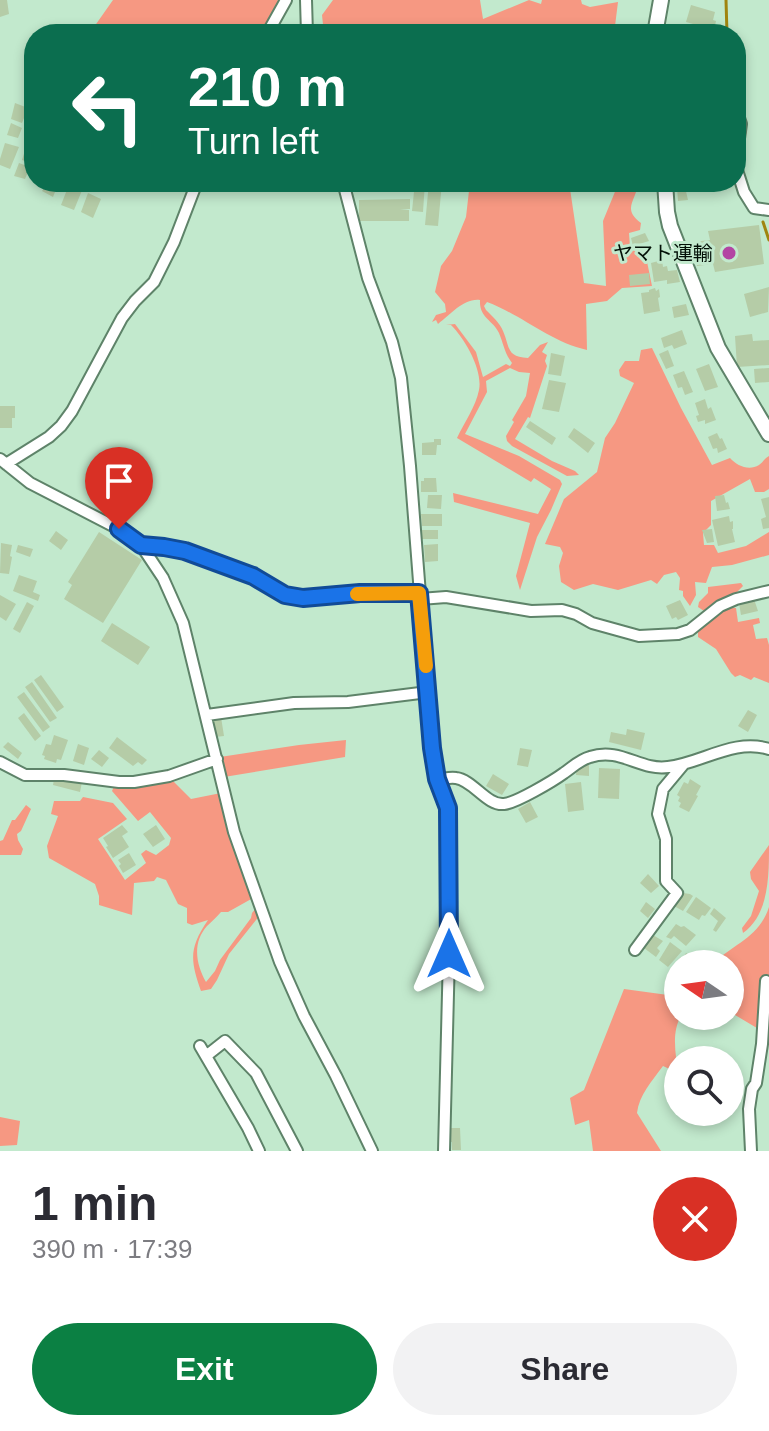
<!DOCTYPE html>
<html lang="en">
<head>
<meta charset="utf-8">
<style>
  body { margin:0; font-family:Helvetica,"Noto Sans JP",sans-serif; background:#f2f2f3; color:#2b2b33; height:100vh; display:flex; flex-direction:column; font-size:30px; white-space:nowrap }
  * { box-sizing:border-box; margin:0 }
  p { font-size:26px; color:#7c7c81 }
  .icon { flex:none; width:44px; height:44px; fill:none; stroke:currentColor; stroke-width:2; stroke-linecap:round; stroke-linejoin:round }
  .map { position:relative; height:1151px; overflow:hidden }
  .side { display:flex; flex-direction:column; background:#fff; flex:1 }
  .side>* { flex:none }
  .top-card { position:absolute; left:24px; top:24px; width:722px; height:168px; border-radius:32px; box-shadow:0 4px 12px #0003; background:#0b6e4f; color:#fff; overflow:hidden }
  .needle { width:52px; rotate:283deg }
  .tools { position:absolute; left:664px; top:950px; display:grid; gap:16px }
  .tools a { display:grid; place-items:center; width:80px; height:80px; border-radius:50%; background:#fff; box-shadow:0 4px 12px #0003; font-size:40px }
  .pin { position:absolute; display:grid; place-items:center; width:68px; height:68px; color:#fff; margin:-82px -34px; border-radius:50% 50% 50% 0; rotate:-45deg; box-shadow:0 0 8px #0007 }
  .pin .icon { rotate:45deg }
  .me { position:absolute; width:88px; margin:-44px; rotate:0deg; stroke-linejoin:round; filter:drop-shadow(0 0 6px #0008) }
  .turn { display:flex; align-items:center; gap:28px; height:168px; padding:0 32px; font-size:36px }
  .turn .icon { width:104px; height:104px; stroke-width:2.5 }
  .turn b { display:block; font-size:56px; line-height:68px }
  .round { display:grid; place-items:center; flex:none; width:84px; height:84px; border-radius:42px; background:#f2f2f3 }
  .head { display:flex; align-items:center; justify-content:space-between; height:136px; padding:0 32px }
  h1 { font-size:48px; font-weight:700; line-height:60px }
  .cta { display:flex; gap:16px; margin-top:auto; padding:16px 32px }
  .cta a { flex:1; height:92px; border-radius:48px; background:#0b8043; color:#fff; font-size:32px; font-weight:700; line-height:92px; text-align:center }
  .cta a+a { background:#f2f2f3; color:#2b2b33 }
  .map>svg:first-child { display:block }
  .green { fill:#f69882 }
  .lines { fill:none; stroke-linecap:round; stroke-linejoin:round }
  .stream { stroke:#a0840f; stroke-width:3 }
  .building { fill:#b5cca7 }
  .street-casing { stroke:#5e8369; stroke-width:14 }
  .secondary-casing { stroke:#5e8369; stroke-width:18 }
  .street { stroke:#fff; stroke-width:10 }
  .secondary { stroke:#fff; stroke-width:14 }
  .route-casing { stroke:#114b97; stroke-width:20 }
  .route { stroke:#1a73e8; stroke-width:14 }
  .slow { stroke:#f59e0b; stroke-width:14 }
  .poi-dot { fill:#b345a3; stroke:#c2e9cd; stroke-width:3 }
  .labels { text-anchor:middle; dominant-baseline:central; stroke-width:6; stroke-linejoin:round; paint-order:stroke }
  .poi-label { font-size:20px; fill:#031007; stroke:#c2e9cd; text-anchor:end }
</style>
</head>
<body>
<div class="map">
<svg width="769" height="1151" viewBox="0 0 769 1151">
  <rect width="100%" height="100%" fill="#c2e9cd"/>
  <path class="green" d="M113,0h164l2,1 -18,33h-170l3,-7z
    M333,0h147l3,19 46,-19 12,4 1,-4h39l1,4 8,3 28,-5 -4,32h-12l-5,-7 -24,3 -2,4h-247l-2,-19z
    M470,182h99l15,101 22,3 -3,-65 16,-39h19c-1,19 -17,26 3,41l-1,7 -11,3 1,14h14l8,39 -30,2 -15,13 -21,3 1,46c-37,-8 -65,-35 -100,-48l-3,4 2,4c6,6 14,13 17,21 7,16 3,26 25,27l12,-13 8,-3 -6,10 5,3 -2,6 2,5 -17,52 -2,-1 -13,22 37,22 23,10 4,4 -12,1 -55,-30 -5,-5 -1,-5 8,-14 -2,-2 14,-24 4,-23 -11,-1 -9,-4 -24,13 1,11 -22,42 54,22 41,24 2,4 -11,26 -14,27 -17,53 -4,-14 14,-53 -76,-21 -1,-9 85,21 13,-25 -17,-11 -3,4 -74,-44c7,-15 19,-32 22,-48 4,-20 -14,-51 -28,-65h-5l9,-1 21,28 7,25 23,-13 4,2 2,-3c-8,-11 -8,-18 -13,-30 -6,-13 -20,-15 -19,-33 -16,-2 -29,14 -42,24l-2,-4 -4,2 4,-7 10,-3 -1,-8 -10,-12 6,-26 11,-15 14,-34z
    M652,348l29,60 31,57 18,-7c7,8 19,13 29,7 4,-3 6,-7 10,-9v33l-5,3h-9l-5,-13 -39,22v24l-8,8 1,12h10l4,8 28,-7 23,-14v23l-37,10 -20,2 -6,16 -11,-1 1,13 -6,11 -7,-10v-5l-4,-1 1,-12 -4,-6 -12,3 -7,9 -6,-4 -33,10 -25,-6 -19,6 -13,-8 -2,-16 4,-13 -3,-6 -15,-3 19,-45 33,-27 8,-34 10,-15 19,-40 -14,-7 -1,-6 6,-9h14l2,-11z
    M741,583l2,3 -10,10 -4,11 7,1 2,14 21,-4 1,5 -7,2 3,14 11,-1 2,7v38l-15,-6 -3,3 -11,-5 -5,2 -4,-4 -15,-24 -18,-12v-12l9,-6 -3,-8 -6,-4 1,-5 9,-9v-6z
    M346,740l-1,17 -121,20 -4,-20 79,-12z
    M171,779l20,20 30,-6 32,105 -25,14h-7c-4,5 -9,9 -14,14 -15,17 -11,38 -1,56l9,-11 5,-11 31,-42 1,-5 4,-5 4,7 -31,39 -12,26 -6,9 -10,2c-11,-31 -12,-43 7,-71l-16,5 -5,-2v-15l-9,-4 -12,-24 -9,-3 -3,4 -20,2 -2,32 -33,-10v-9l-4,-12 -46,-26 -2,-12 11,-30 -7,-2 3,-13h26l3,-4 30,6 14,16 -29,20 27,41 21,-17 -5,-9 5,-4 10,5 13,-10 2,-7 -21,-26 -12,9 -26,-30 3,-7z
    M26,805l5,4 -10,22 -4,3 1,6 5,9 -2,6h-21v-14l3,-1 9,-20h3z
    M769,845c0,31 0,70 -26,88l-1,-5 9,-12 8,-25 -8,-12 -1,-7z
    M769,907v120l-2,7 -37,-22v-48h-17c21,-21 46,-26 56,-57z
    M624,989l44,6 1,13 3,1 2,-4 4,-2v13h3c-10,17 -5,39 -3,57l-15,-7c-11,15 -24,29 -26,47l24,38h-68l-4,-31 -14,5 -5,-27 14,-8z
    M0,1117l20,4 -3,24 -17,1z"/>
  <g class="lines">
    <path class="stream" d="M726,0l1,34
      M736,101c9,13 11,22 8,37
      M763,222l6,18"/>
  </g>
  <path class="building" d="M0,0h7l2,14 -9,3z
    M691,5l24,7 -2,8 3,1 -2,9 -28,-8z
    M691,27l25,6v1h-27z
    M15,103l13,5 -6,15 -11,-4z
    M11,123l11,5 -4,10 -11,-3z
    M5,143l14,4 -9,22 -10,-4v-6z
    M27,144l7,2 -1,18 -11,-4z
    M19,163l11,4 -5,12 -11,-3z
    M47,182h12l-6,15 -11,-6z
    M70,182l15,1 -11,27 -13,-5z
    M415,182h10l-2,30 -11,-1z
    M429,182h13l-4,44 -13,-1z
    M685,187l3,13 -10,1 -1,-13z
    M88,193l13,6 -8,19 -12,-6z
    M410,199v10h-10l9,1v11h-50v-21z
    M759,225l5,39 -49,8 -2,-8 -16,2 -4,-24 17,-2 -2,-9z
    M645,233l4,8 -16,5 -2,-8z
    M662,260l1,7 4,-1 1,5 9,-1 3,12 -13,2v-4l-13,2 -3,-19z
    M649,273l1,11 -20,2 -1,-11z
    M769,287l-1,25 -18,5 -6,-23z
    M655,288l1,3 3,-2 1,8 -2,1 2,13 -16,3 -3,-21 8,-1v-2z
    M686,304l3,11 -15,3 -2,-11z
    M682,330l5,14 -13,5 -2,-4 -8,3 -3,-10z
    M752,334l1,7 16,-1v25l-32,2 -2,-31z
    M668,350l6,16 -8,3 -7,-15z
    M551,353l14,3 -4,20 -13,-2z
    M709,364l9,23 -13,4 -9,-22z
    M769,368v14l-14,1 -1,-14z
    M684,371l9,21 -8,3 -3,-8 -4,1 -5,-13z
    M549,380l17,3 -7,29 -17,-3z
    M705,399l3,10 3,-2 5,13 -11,4v-4l-7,2 -2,-6 3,-1 -4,-12z
    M0,406h15v12h-3v10h-12z
    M530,421l26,17 -4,7 -26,-18z
    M574,428l21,15 -7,10 -20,-16z
    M717,433l3,6 2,-1 5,11 -9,4 -1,-5 -4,1 -5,-12z
    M434,439h7v6h-4l-1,10h-14v-12l12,-1z
    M424,478h12l1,14h-16v-11h3z
    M428,495h14l-1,14 -14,-1z
    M724,495l2,8 2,-1 2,7 -13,2 -2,-15z
    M769,497v31l-6,1 -2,-10 5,-2 -5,-18z
    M421,514h21v12h-20z
    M729,516l1,6 3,-1v8h-1l3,13 -17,4 -6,-26z
    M712,529l2,13 -7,1 -5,-13z
    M422,530h16v9h-16z
    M56,531l12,9 -7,10 -12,-9z
    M99,532l43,28 -39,63 -39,-24 8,-14 -4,-3z
    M1,543l11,2 -2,11 2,1 -3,17 -9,-1z
    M438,544v17l-13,1 -1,-17z
    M18,545l15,4 -3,8 -14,-5z
    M19,575l18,6 -4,11 7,3 -2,6 -25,-10z
    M0,595l16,9 -10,17 -6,-4z
    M754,599l4,12 -17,4 -2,-12z
    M680,600l8,15 -10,5 -2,-3 -4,2 -6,-13z
    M27,602l7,4 -14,27 -7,-4z
    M112,623l38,24 -12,18 -37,-24z
    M41,675l23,32 -7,5 -23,-32z
    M32,682l25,36 -7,4 -25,-35z
    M24,692l26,35 -7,5 -26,-35z
    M748,710l9,5 -9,17 -10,-6z
    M24,713l17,23 -6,5 -17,-23z
    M221,717l3,19 -9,1 -3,-19z
    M627,729l18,4 -4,17 -32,-8 2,-10 15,3z
    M54,735l14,5 -7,20 -4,-1 -1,4 -12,-4 1,-3 -3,-1 4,-11 5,1z
    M117,737l30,23 -5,5 -4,-3 -5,4 -24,-18z
    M8,742l14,11 -4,6 -15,-12z
    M78,744l11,4 -5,17 -11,-4z
    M520,748l12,2 -4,17 -11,-2z
    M99,750l10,8 -7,9 -11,-8z
    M577,763l12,1v12l-13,-1z
    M599,768l21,1 -1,30 -21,-1z
    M493,774l16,10 -7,11 -16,-9z
    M54,779l14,3 1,-3 13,3 -2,10 -27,-7z
    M690,779l11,7 -5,9 2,1 -9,16 -10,-5 2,-4 -3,-2 2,-4 -3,-2 7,-13 4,2z
    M581,782l3,28 -16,2 -3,-28z
    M530,802l8,15 -12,6 -8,-14z
    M122,825l6,7 -6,4 7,11 -16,11 -7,-11 2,-1 -5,-8z
    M156,825l9,14 -12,8 -10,-13z
    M129,853l7,12 -13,8 -4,-7 2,-2 -3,-4z
    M648,874l11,12 -8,7 -11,-10z
    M683,893l7,1 3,2 -10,15 -9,-5z
    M696,897l15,11 -6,8 -3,-1 -3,5 -13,-8z
    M646,902l9,7 -7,9 -8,-7z
    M714,908l12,10 -10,14 -3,-2 5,-9 -8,-7z
    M676,924l5,3 3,-1 12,9 -10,11 -12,-10 -3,3 -5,-2z
    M653,935l10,6 -6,7 3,3 -4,6 -12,-9z
    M670,942l12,9 -14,16 -9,-7z
    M686,953l12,9 -1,2 -21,-1 5,-6 2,1z
    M449,1128h11l1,22h-9v-8h-3z"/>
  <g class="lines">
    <defs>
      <path id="street" d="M306,0l1,34
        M267,34l19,-34
        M736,109l5,15 -5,36
        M736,167l8,25 10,16 15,2
        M343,182l25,96 24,64 9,36 9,88 22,282 5,31 11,29 1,146 -5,197
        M0,459l30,24 89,46 22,16 22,33 20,45 51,209 46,130 24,54 32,60 36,75
        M6,464l43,-27 12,-11 11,-15 50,-93 13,-17 19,-19 20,-40 23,-60
        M141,545l23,2 21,4 68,25 32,19 18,3 57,-5h59
        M420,599l26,-2 85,14 31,-1 14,4 16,9 47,13 39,-2 12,-4 30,-24 16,-7 33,-8
        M207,715l87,-12 54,-1 80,-10
        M0,762l25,13h39l55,7h15l35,-6 48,-17
        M437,779c6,0 13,-2 19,-1 17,2 31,28 48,26 12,-1 49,-23 60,-31 9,-6 15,-13 26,-16 31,-10 50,14 78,10 34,-4 66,-29 101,-18
        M635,950l42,-57 -11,-12v-42l-8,-25 5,-25 20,-24
        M200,1046l48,82 11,23
        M206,1056l19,-15 31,32 41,78
        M751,1151l-2,-42 3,-20 4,-6 6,-39 4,-63"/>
      <path id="secondary" d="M655,34l6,-34
        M665,182l2,30 3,14 48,122 51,86"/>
    </defs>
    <use href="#street" class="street-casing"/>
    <use href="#secondary" class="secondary-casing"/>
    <use href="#street" class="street"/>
    <use href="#secondary" class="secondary"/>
  </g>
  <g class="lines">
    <defs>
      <path id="route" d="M119,529l22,16 23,2 21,4 68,25 32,19 18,3 57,-5h59l13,155 5,31 11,29 1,146"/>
    </defs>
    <use href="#route" class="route-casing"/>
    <use href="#route" class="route"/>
    <path class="slow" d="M357,594l62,-1 7,73"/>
  </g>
  <circle class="poi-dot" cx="729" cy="253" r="8"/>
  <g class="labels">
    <g class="poi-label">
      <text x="713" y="253">ヤマト運輸</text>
    </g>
  </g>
</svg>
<div class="tools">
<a><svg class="needle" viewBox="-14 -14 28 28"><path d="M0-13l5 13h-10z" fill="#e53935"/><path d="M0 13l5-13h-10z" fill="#7c7c81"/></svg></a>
<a><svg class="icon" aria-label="search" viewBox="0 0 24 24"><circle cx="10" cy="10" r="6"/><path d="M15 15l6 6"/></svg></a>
</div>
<div class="pin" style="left:119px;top:529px;background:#d93025"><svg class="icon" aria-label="arrive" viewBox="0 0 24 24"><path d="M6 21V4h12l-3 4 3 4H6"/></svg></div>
<svg class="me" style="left:449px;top:954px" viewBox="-20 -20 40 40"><path d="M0-17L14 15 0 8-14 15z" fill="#1a73e8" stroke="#fff" stroke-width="4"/></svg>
<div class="top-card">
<div class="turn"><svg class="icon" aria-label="left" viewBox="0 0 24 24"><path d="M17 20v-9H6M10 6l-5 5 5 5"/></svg><div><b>210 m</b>Turn left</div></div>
</div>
</div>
<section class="side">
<div class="head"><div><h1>1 min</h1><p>390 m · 17:39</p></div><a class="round" style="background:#d93025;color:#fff"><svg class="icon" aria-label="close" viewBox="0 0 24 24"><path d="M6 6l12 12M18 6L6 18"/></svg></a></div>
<div class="cta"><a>Exit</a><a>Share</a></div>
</section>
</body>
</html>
